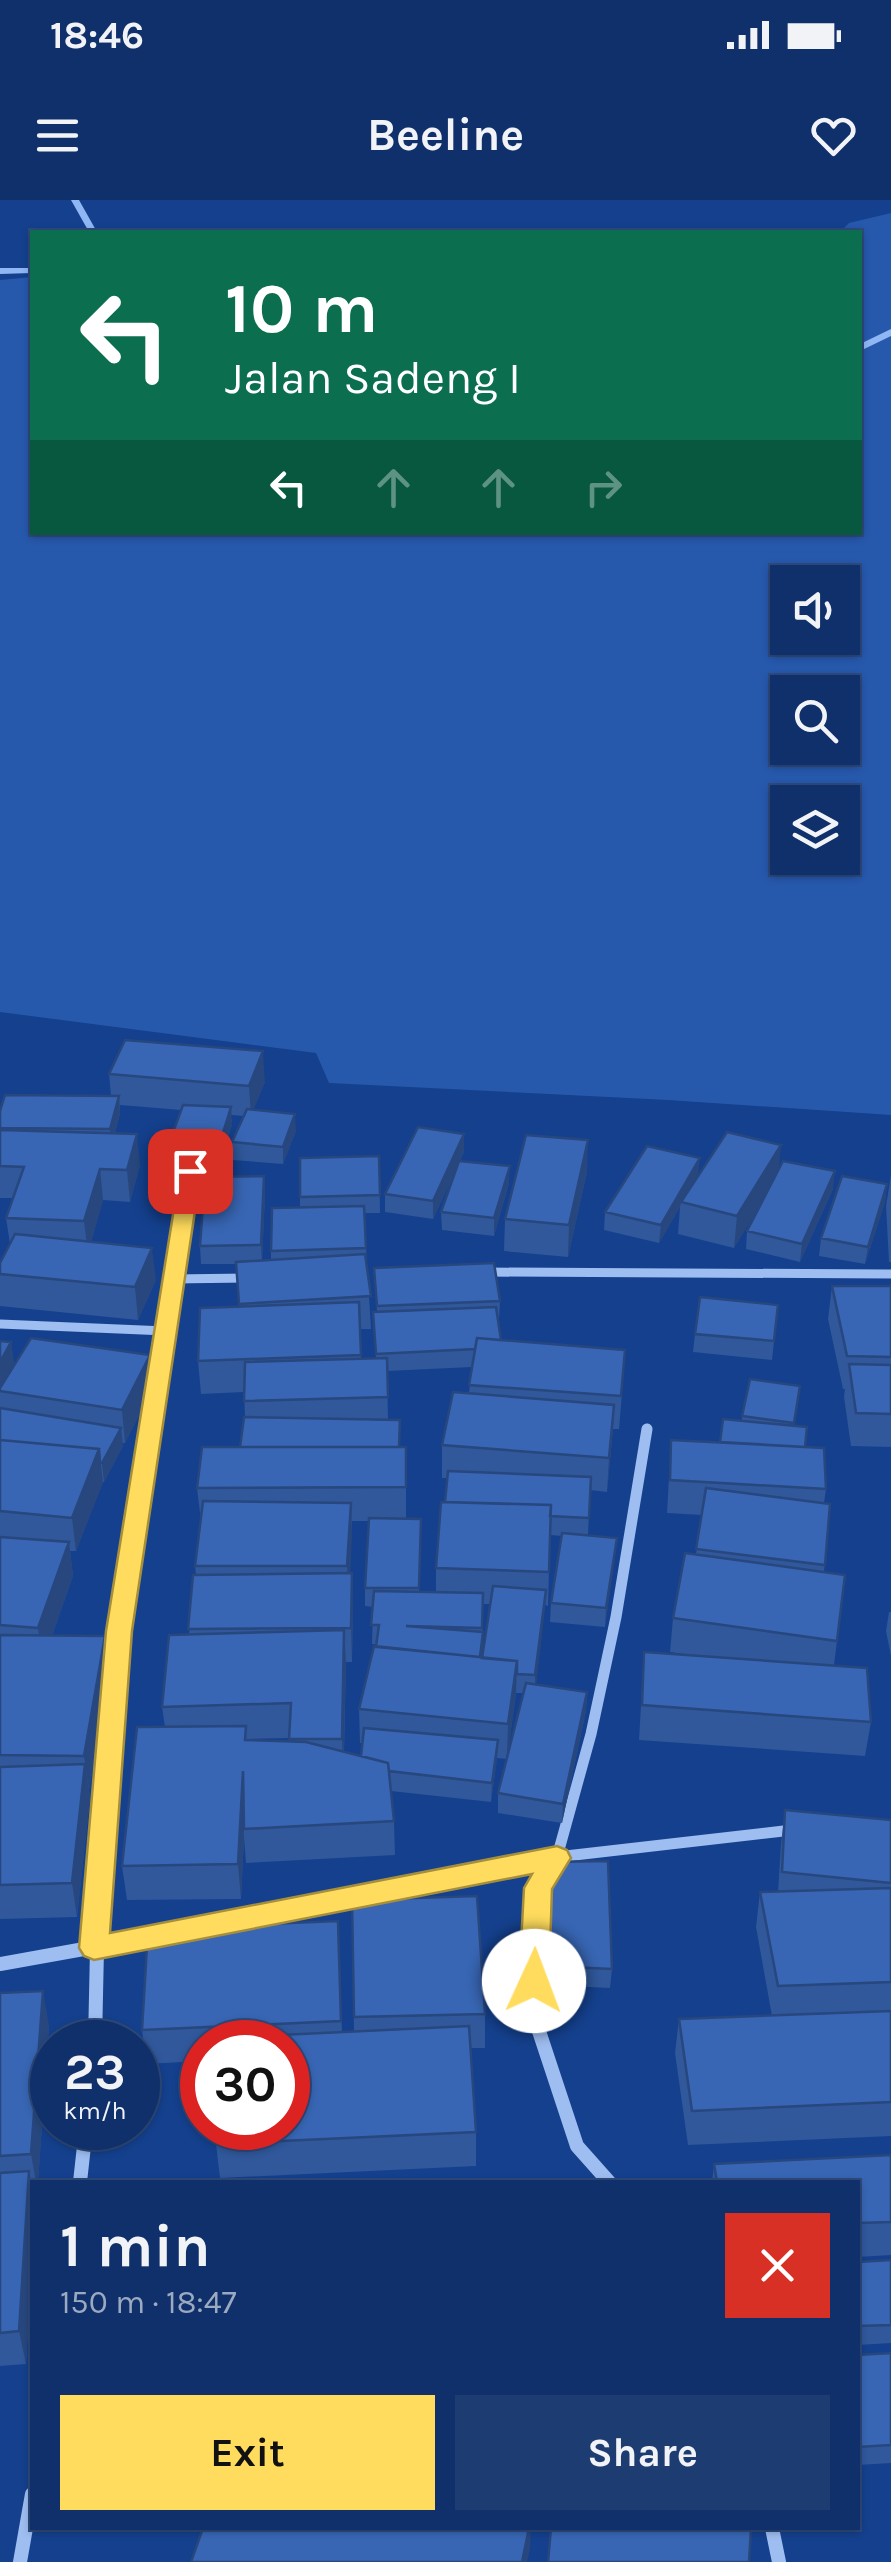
<!DOCTYPE html>
<html lang="en">
<head>
<meta charset="utf-8">
<style>
  body { margin:0; font-family:Karla,sans-serif; background:#1d3c72; color:#f1f3f6; height:100vh; display:flex; flex-direction:column; font-size:38px; white-space:nowrap }
  * { box-sizing:border-box; margin:0 }
  p { font-size:32px; color:#9ba9c1 }
  .icon { flex:none; width:55px; height:55px; fill:none; stroke:currentColor; stroke-width:2; stroke-linecap:round; stroke-linejoin:round }
  .map { position:relative; flex:1; overflow:hidden }
  .details { position:absolute; left:30px; top:1980px; width:830px; height:350px; display:flex; flex-direction:column; background:#0f306a; border-radius:0px; box-shadow:0 2px 8px #0004,0 0 0 2px #2f4b7e }
  .details>* { flex:none }
  .top-card { position:absolute; left:30px; top:30px; width:832px; height:305px; border-radius:0px; box-shadow:0 2px 8px #0004,0 0 0 2px #2f4b7e; background:#0b6e4f; color:#fff; overflow:hidden }
  .fabs { position:absolute; left:770px; top:365px; display:grid; gap:20px }
  .fabs a { display:grid; place-items:center; width:90px; height:90px; border-radius:0px; background:#0f306a; box-shadow:0 2px 8px #0004,0 0 0 2px #2f4b7e; font-size:50px }
  .speed { position:absolute; left:30px; top:1820px; display:flex; gap:20px; font-size:50px; font-weight:700; text-align:center }
  .speed>* { display:grid; place-content:center; width:130px; height:130px; border-radius:50%; background:#0f306a; box-shadow:0 2px 8px #0004,0 0 0 2px #2f4b7e; line-height:1 }
  .speed small { font-size:25px; font-weight:400 }
  .speed .limit { border:15px solid #d22; background:#fff; color:#111 }
  .pin { position:absolute; display:grid; place-items:center; width:85px; height:85px; color:#fff; margin:-42px; border-radius:20px; box-shadow:0 5px 15px #0006 }
  .me { position:absolute; width:110px; margin:-55px; rotate:2deg; stroke-linejoin:round; filter:drop-shadow(0 0 8px #0008) }
  .turn { display:flex; align-items:center; gap:35px; height:210px; padding:0 30px; font-size:45px }
  .turn .icon { width:130px; height:130px; stroke-width:2.5 }
  .turn b { display:block; font-size:70px; line-height:85px }
  .lanes { display:flex; align-items:center; height:95px; padding:0 30px; background:#0003; justify-content:center; gap:50px; direction:ltr }
  .lanes .off { opacity:.35 }
  .round { display:grid; place-items:center; flex:none; width:105px; height:105px; border-radius:0px; background:#1d3c72 }
  .summary { display:flex; align-items:center; justify-content:space-between; height:170px; padding:0 30px }
  h1 { font-size:60px; font-weight:700; line-height:75px }
  .primary-button { display:flex; gap:20px; margin-top:auto; padding:20px 30px }
  .primary-button a { flex:1; height:115px; border-radius:0px; background:#ffdc5d; color:#111; font-size:40px; font-weight:700; line-height:115px; text-align:center }
  .primary-button a+a { background:#1d3c72; color:#f1f3f6 }
  .status { display:flex; justify-content:space-between; align-items:center; height:70px; padding:0 50px; background:#0f306a; direction:ltr }
  .status svg { height:28px; fill:currentColor }
  header { display:flex; justify-content:space-between; align-items:center; height:130px; padding:0 30px; background:#0f306a; font-size:45px; font-weight:700 }
  .map>svg:first-child { display:block }
  .green { fill:#2658ac; fill-rule:evenodd }
  .lines { fill:none; stroke-linecap:round; stroke-linejoin:round }
  .stream { fill:#8fb7f3; fill-rule:evenodd }
  .minor-far2 { stroke:#9ebdf0; stroke-width:9 }
  .minor-far1 { stroke:#9ebdf0; stroke-width:11 }
  .minor { stroke:#9ebdf0; stroke-width:14 }
  .wall { fill:#30589b; fill-rule:evenodd }
  .shaded-wall { fill:#27477e }
  .building { fill:#3866b4; stroke:#27477e; stroke-width:2.5 }
  .route { fill:#ffdc5d; stroke:#a68f3c; stroke-width:2.5 }
</style>
</head>
<body>
<div class="status"><b>18:46</b><svg viewBox="0 0 49 12"><path d="M0 12V9h3v3zM5 12V6h3v6zM10 12V3h3v9zM15 12V0h3v12zM26 1h20v11H26zM47 4h2v5h-2z"/></svg></div>
<header><svg class="icon" aria-label="menu" viewBox="0 0 24 24"><path d="M4 6h16M4 12h16M4 18h16"/></svg>Beeline<svg class="icon" aria-label="heart" viewBox="0 0 24 24"><path d="M12 20l-8-8c-3-5 5-10 8-4 3-6 11-1 8 4z"/></svg></header>
<div class="map">
<svg width="891" height="2362" viewBox="0 0 891 2362">
  <rect width="100%" height="100%" fill="#14408d"/>
  <path class="green" d="M891,13v902l-223,-15 -339,-17 -13,-30 -316,-41v-732l32,-3v255h828v-300h-20l9,-9zM788,382h54v56h-54zM788,492h54v56h-54zM788,602h54v56h-54z"/>
  <g class="lines">
    <path class="stream" d="M71,0h8l18,32h-8z
      M0,68h32v5l-32,1z
      M891,129v7l-31,15v-7z"/>
    <path class="minor-far2" d="M484,1072l407,2
      M173,1079l74,-1
      M0,1124l166,7
      M157,1187l33,-216"/>
    <path class="minor-far1" d="M97,1705l22,-274 38,-247
      M309,1705l248,-48 235,-27
      M537,1705l1,-17 19,-31 34,-123 25,-117 31,-188"/>
    <path class="minor" d="M537,1703l-4,110 44,133 32,36
      M188,1729l133,-26
      M0,1764l156,-28
      M95,1842l3,-139
      M80,1982l6,-54
      M772,2328l7,34
      M20,2362l12,-68"/>
  </g>
  <path class="wall" d="M109,874l156,8 -12,28 43,21 -13,33 -50,-4 -1,-18 12,-26 -13,-1 1,10 -10,31 -48,-3 -2,-18 9,-25 -61,-5v8l-5,20 25,32 -10,37 -27,-2 -12,42 65,38 -18,40 -138,-14v-43l10,-19 -4,-26 7,-20h-13v-87l111,-15z
    M464,952l-4,9 49,22 -15,53 -52,-6 -1,-18 15,-42 -23,49 -48,-7v-18z
    M379,956l1,57h-16l7,116h-11l1,30 15,-1 -3,-46h4l-3,-44 126,33 -1,18h-1l3,21 122,42 -4,47h-6l-6,63 -17,-2 -2,45 29,3 -12,89 -55,-5 1,-19 11,-67 -12,-1 -2,71 -3,-1 -9,79 51,8 -1,19 -24,112 -64,-10v-20l25,-100h-7l-9,66 -10,-1 -6,44 -100,-11 3,30 1,34 -149,8 -2,-26 -3,62 -114,1 -5,-34 43,-139 -3,-20 27,-73 7,-59 -1,-9 6,-45 -4,-33 43,-41 5,-30 -1,-25 -43,2 -3,-33 41,-54 -3,-43h-35l-1,-18 64,-70 1,18 -3,66h9v-9l29,-43v-50zM472,1167l-3,26 -27,52v33h5l-11,90v24h-17l2,-55 -15,-19v-71h-6l-12,-28 -1,-48zM352,1321h17l-4,67v18l8,1 -1,37h5l-18,65 1,34h2l-1,13 -17,-4 2,-90h6l1,-55 -3,-34zM483,1404h7l-8,54zM289,1538v3l-42,-2z
    M778,970l55,19 -33,73 -54,-13 1,-18 16,-31 -29,48 -56,-14 2,-27 -21,36 -55,-13 1,-18 93,-36z
    M587,972l-19,85 -64,-6 1,-32z
    M891,975v87h-2l-3,-56z
    M887,984l-2,18 -20,62 -46,-8 2,-18z
    M832,1086h59v161l-40,-1 -7,-49 1,-8h-2l-15,-70z
    M778,1105l-6,55 -79,-8 2,-18z
    M0,1141l11,1 3,23 136,-10 3,33 -28,55h-3l1,3 -19,36h-1l-27,69h-6l3,25 -21,60h53l4,34 -20,120 1,8 -13,119 -77,2z
    M798,1205l-4,21 32,63 -2,14 6,1 -6,68 13,69 -3,24 37,57 -6,34 -226,-16 5,-88 46,3 -20,-3 3,-34 23,-64 6,-39 -35,-2 4,-73 49,3 22,-22v-5z
    M889,1412h2v44l-5,-25z
    M785,1610l106,10v316l-203,9 -13,-92 4,-34 93,-3 -16,-89 4,-35h18l3,-48z
    M552,1662l60,107 -2,19 -63,-3z
    M352,1700l133,114v34h-14l5,84v34l-256,12 -4,-34 72,-102h-86v19l-56,3 -4,-34 196,-109 4,111h12z
    M0,1793l49,32 -11,157h-6v81l-6,101 -26,2z
    M891,1955v100l-33,2v-75h-146l2,-18z
    M891,2060v83l-33,2v-83z
    M891,2153v110l-33,2v-110z"/>
  <path class="shaded-wall" d="M263,851l2,31 -14,34 -2,-30z
    M119,896l1,17 -8,33 -2,-17z
    M231,907l1,18 -10,31 -1,-17z
    M295,914l1,17 -13,33v-17z
    M137,934l3,31 -10,37 -3,-32z
    M464,934v18l-31,67v-18z
    M588,940l-1,32 -19,85 1,-32z
    M781,945l-3,32 -44,71 3,-32z
    M700,958l-2,18 -17,26 -1,5 -21,36 2,-18z
    M510,966l-1,17 -15,53v-18z
    M100,969l3,31 -15,53 -4,-32z
    M835,971l-2,18 -33,73 2,-18z
    M264,976l1,18 -3,69 -1,-18z
    M887,984l-2,18 -20,62 3,-17z
    M152,1048l4,32 -18,40 -3,-33z
    M11,1142l5,33 -16,16v-29z
    M150,1155l3,33 -28,55 -3,-33z
    M614,1205l-2,33 -5,54 2,-34z
    M121,1228l2,18 -19,36 -2,-19z
    M99,1249l4,34 -27,68 -4,-33z
    M351,1303l1,33 -3,64 -2,-34z
    M617,1338l-2,19 -10,70 1,-19z
    M69,1342l4,34 -30,86 -5,-34z
    M352,1373l1,34 -1,55 -1,-34z
    M546,1390l-1,19 -10,85v-19z
    M344,1430l2,34 -3,110 -1,-35z
    M105,1436l4,34 -20,120 -5,-34z
    M517,1461l-1,34 -9,64 1,-35z
    M587,1492l-1,19 -24,112 1,-19z
    M498,1540l-1,19 -6,43 1,-19z
    M85,1564l5,34 -13,119 -5,-34z
    M243,1571l1,66 -3,62 -3,-35z
    M43,1791l6,34 -11,157h-2l-5,-28z
    M29,1971l3,16v76l-6,101 -7,-33z
    M529,2328h2l-1,21 -3,13h-5z"/>
  <path class="building" d="M125,840l138,11 -14,35 -140,-12z
    M5,895l114,1 -9,33 -110,-1v-17z
    M183,905l48,2 -10,32 -49,-4z
    M247,909l48,5 -12,33 -51,-5z
    M418,927l46,7 -31,67 -48,-7z
    M0,930l137,4 -10,36 -27,-1 -16,52 -78,-3 18,-51 -24,-1z
    M727,932l54,13 -44,71 -56,-14z
    M526,935l62,5 -19,85 -64,-6z
    M647,946l53,12 -39,67 -56,-13z
    M379,956l1,39 -80,2v-39z
    M459,961l51,5 -16,52 -53,-6z
    M783,961l52,10 -33,73 -55,-13z
    M264,976l-3,69 -61,1 5,-69z
    M842,976l45,8 -19,63 -47,-9z
    M364,1006l2,42 -95,3 1,-43z
    M15,1034l137,14 -17,39 -135,-13v-11z
    M365,1054l6,42 -132,8 -3,-42z
    M494,1063l6,38 -123,5 -3,-38z
    M832,1086h59v71l-44,-1z
    M700,1097l78,8 -4,36 -79,-7z
    M359,1102l2,53 -163,6 2,-53z
    M496,1107l5,33 -24,-2 -2,11 -99,5 -3,-42z
    M31,1138l119,17 -28,55 -122,-19v-3z
    M477,1138l148,12 -4,46 -152,-11z
    M0,1141l11,1 -11,20z
    M387,1158l1,39 -144,4 1,-39z
    M849,1164l42,1v49l-35,-1z
    M750,1179l50,7 -6,37 -52,-7z
    M453,1192l161,13 -5,53 -167,-13z
    M0,1208l121,20 -19,35h-2l-1,-14 -99,-9z
    M244,1217l156,3 -1,27h-159z
    M723,1219l84,8 -2,20 -85,-5z
    M0,1240l99,9 -27,69 -72,-7z
    M671,1240l153,8 2,41 -156,-9z
    M202,1247h204v40l-209,1z
    M448,1271l143,6 -2,41 -39,-2 1,-11 -106,-3z
    M706,1288l124,16 -5,61 -129,-16z
    M203,1301l148,2 -4,63h-152z
    M441,1302l110,3 -2,67 -113,-4z
    M369,1318l52,1 -2,69h-54z
    M562,1333l55,5 -11,70 -55,-5z
    M0,1337l69,5 -31,86 -38,-3z
    M685,1353l160,22 -8,66 -164,-23z
    M352,1373l-1,55 -163,1 5,-54z
    M493,1386l53,4 -11,85 -18,-1v-13l-35,-3z
    M374,1391l109,2 -1,35 -76,-2 77,6 -3,25 -104,-10 3,-22h-8z
    M344,1430l-2,109h-53l2,-36 -129,4 7,-72z
    M0,1435l105,1 -21,120 -84,-1z
    M374,1446l143,15 -9,63 -149,-15z
    M644,1452l223,16 4,54 -229,-17z
    M526,1483l61,9 -24,112 -65,-11z
    M246,1526l-1,14 61,2 82,21 6,58 -150,8 -1,-58 -5,93 -116,2 15,-139z
    M364,1528l134,12 -6,43 -103,-12 -1,-8 -27,-7z
    M85,1564l-13,119 -72,2v-118z
    M785,1610l106,10v63l-109,-11z
    M608,1661l4,108 -64,-3 4,-104z
    M891,1688v94l-113,4 -18,-94z
    M477,1696l8,118 -131,3 -2,-117z
    M338,1721l3,100 -199,9 6,-101z
    M43,1791l-12,163 -31,2v-163z
    M891,1811v91l-199,9 -13,-92z
    M469,1826l7,106 -260,12v-16h72v-86h-70v-4z
    M891,1955v67l-33,1v-41h-141l-3,-18z
    M29,1971l-10,160 -19,2v-160z
    M891,2060v65l-33,1v-64z
    M891,2153v92l-33,2v-92z
    M203,2328h326l-7,34h-331z
    M551,2328h200l-2,34h-201z"/>
  <path class="route" d="M190,965l11,6 -69,460 -22,302 447,-87 10,4 4,8 -19,31 -3,92 -5,9 -10,4 -11,-4 -4,-9 5,-93 8,-14 -438,86 -10,-4 -5,-8 27,-317 74,-460z"/>
</svg>
<div class="fabs">
<a><svg class="icon" aria-label="sound" viewBox="0 0 24 24"><path d="M4 9h4l5-4v14l-5-4H4zM17 9q2 3 0 6"/></svg></a>
<a><svg class="icon" aria-label="search" viewBox="0 0 24 24"><circle cx="10" cy="10" r="6"/><path d="M15 15l6 6"/></svg></a>
<a><svg class="icon" aria-label="layers" viewBox="0 0 24 24"><path d="M12 4l9 5-9 5-9-5zM3 14l9 5 9-5"/></svg></a>
</div>
<div class="speed"><div>23<small>km/h</small></div><div class="limit">30</div></div>
<div class="pin" style="left:190px;top:971px;background:#d93025"><svg class="icon" aria-label="arrive" viewBox="0 0 24 24"><path d="M6 21V4h12l-3 4 3 4H6"/></svg></div>
<svg class="me" style="left:534px;top:1781px" viewBox="-20 -20 40 40"><circle r="19" fill="#fff"/><path d="M0-13L10 11 0 6-10 11z" fill="#ffdc5d"/></svg>
<div class="top-card">
<div class="turn"><svg class="icon" aria-label="left" viewBox="0 0 24 24"><path d="M17 20v-9H6M10 6l-5 5 5 5"/></svg><div><b>10 m</b>Jalan Sadeng I</div></div>
<div class="lanes"><svg class="icon" aria-label="left" viewBox="0 0 24 24"><path d="M17 20v-9H6M10 6l-5 5 5 5"/></svg><svg class="icon off" aria-label="ahead" viewBox="0 0 24 24"><path d="M12 20V5M6 11l6-6 6 6"/></svg><svg class="icon off" aria-label="ahead" viewBox="0 0 24 24"><path d="M12 20V5M6 11l6-6 6 6"/></svg><svg class="icon off" aria-label="right" viewBox="0 0 24 24"><path d="M7 20v-9h11M14 6l5 5-5 5"/></svg></div>
</div>
<section class="details">
<div class="summary"><div><h1>1 min</h1><p>150 m · 18:47</p></div><a class="round" style="background:#d93025;color:#fff"><svg class="icon" aria-label="close" viewBox="0 0 24 24"><path d="M6 6l12 12M18 6L6 18"/></svg></a></div>
<div class="primary-button"><a>Exit</a><a>Share</a></div>
</section>
</div>
</body>
</html>
